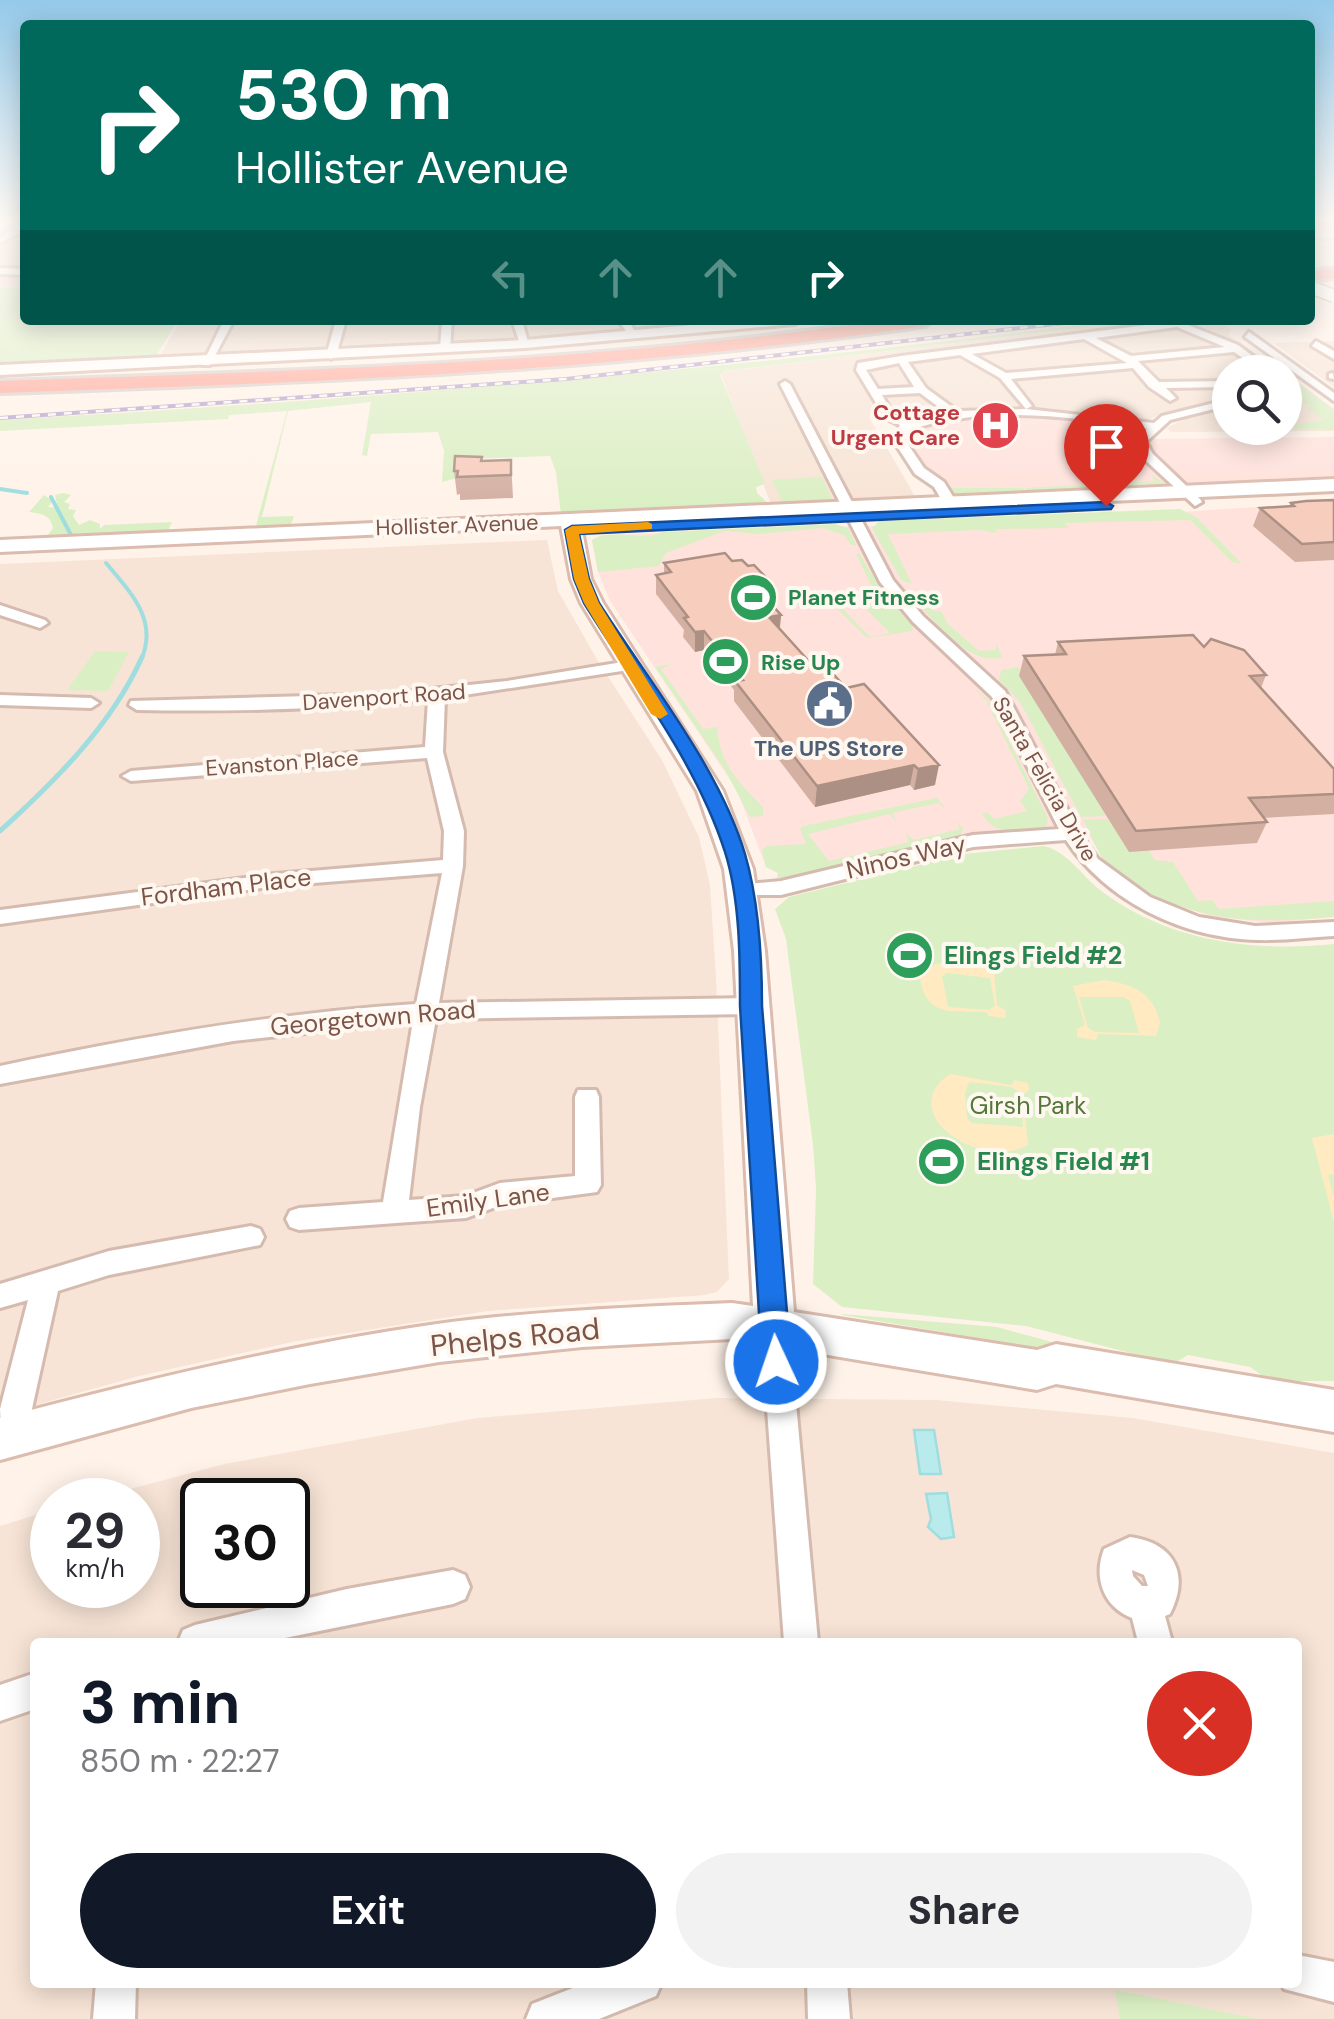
<!DOCTYPE html>
<html lang="en">
<head>
<meta charset="utf-8">
<style>
  body { margin:0; font-family:"DM Sans",sans-serif; background:#f2f2f3; color:#2b2b33; height:100vh; display:flex; flex-direction:column; font-size:38px; white-space:nowrap }
  * { box-sizing:border-box; margin:0 }
  p { font-size:32px; color:#7c7c81 }
  .icon { flex:none; width:55px; height:55px; fill:none; stroke:currentColor; stroke-width:2; stroke-linecap:round; stroke-linejoin:round }
  .map { position:relative; flex:1; overflow:hidden }
  .panel { position:absolute; left:30px; top:1638px; width:1272px; height:350px; display:flex; flex-direction:column; background:#fff; border-radius:10px; box-shadow:0 5px 25px #0003 }
  .panel>* { flex:none }
  .top-card { position:absolute; left:20px; top:20px; width:1295px; height:305px; border-radius:10px; box-shadow:0 5px 25px #0003; background:#00695c; color:#fff; overflow:hidden }
  .tools { position:absolute; left:1212px; top:355px; display:grid; gap:20px }
  .tools a { display:grid; place-items:center; width:90px; height:90px; border-radius:50%; background:#fff; box-shadow:0 5px 25px #0003; font-size:50px }
  .speed { position:absolute; left:30px; top:1478px; display:flex; gap:20px; font-size:50px; font-weight:700; text-align:center }
  .speed>* { display:grid; place-content:center; width:130px; height:130px; border-radius:50%; background:#fff; box-shadow:0 5px 25px #0003; line-height:1 }
  .speed small { font-size:25px; font-weight:400 }
  .speed .limit { border:5px solid #111; border-radius:15px; background:#fff; color:#111 }
  .pin { position:absolute; display:grid; place-items:center; width:85px; height:85px; color:#fff; margin:-102px -42px; border-radius:50% 50% 50% 0; rotate:-45deg; box-shadow:0 0 10px #0007 }
  .pin .icon { rotate:45deg }
  .me { position:absolute; width:110px; margin:-55px; rotate:357deg; stroke-linejoin:round; filter:drop-shadow(0 0 8px #0008) }
  .turn { display:flex; align-items:center; gap:35px; height:210px; padding:0 50px; font-size:45px }
  .turn .icon { width:130px; height:130px; stroke-width:2.5 }
  .turn b { display:block; font-size:70px; line-height:85px }
  .lanes { display:flex; align-items:center; height:95px; padding:0 50px; background:#0003; justify-content:center; gap:50px; direction:ltr }
  .lanes .off { opacity:.35 }
  .round { display:grid; place-items:center; flex:none; width:105px; height:105px; border-radius:52px; background:#f2f2f3 }
  .headline { display:flex; align-items:center; justify-content:space-between; height:170px; padding:0 50px }
  h1 { font-size:60px; font-weight:700; line-height:75px; color:#111827 }
  .cta { display:flex; gap:20px; margin-top:auto; padding:20px 50px }
  .cta a { flex:1; height:115px; border-radius:60px; background:#111827; color:#fff; font-size:40px; font-weight:700; line-height:115px; text-align:center }
  .cta a+a { background:#f2f2f3; color:#2b2b33 }
  .map>svg:first-child { display:block }
  .residential { fill:#f7e4d6; fill-rule:evenodd }
  .commercial { fill:#ffe2dc }
  .green { fill:#dbefc4 }
  .sand { fill:#ffeac2; fill-rule:evenodd }
  .water { fill:#baebec; stroke:#9fdddf; stroke-width:2.5 }
  .lines { fill:none; stroke-linecap:round; stroke-linejoin:round }
  .stream-far2 { stroke:#9fdddf; stroke-width:2.5 }
  .stream-far1 { stroke:#9fdddf; stroke-width:4 }
  .stream { stroke:#9fdddf; stroke-width:5 }
  .street-casing { stroke:#d5bbaf; stroke-width:6 }
  .secondary-casing { stroke:#dbbcae; stroke-width:6 }
  .highway-casing { stroke:#dbcfcc; stroke-width:6 }
  .street { fill:#fff; fill-rule:evenodd }
  .secondary { fill:#fff; fill-rule:evenodd }
  .highway { fill:#ffa799; fill-rule:evenodd }
  .rail-casing { stroke:#b4a4cc; stroke-width:4 }
  .rail { stroke:#fff8f1; stroke-width:2.5; stroke-dasharray:8; stroke-linecap:butt }
  .secondary-bridge-casing { stroke:#dbbcae; stroke-width:15; stroke-linecap:butt }
  .secondary-bridge { stroke:#fff; stroke-width:12 }
  .wall { fill:#d4b0a3 }
  .shaded-wall { fill:#ad9084 }
  .building { fill:#f7cdbd; stroke:#ad9084; stroke-width:2.5 }
  .route { fill:#1a73e8; stroke:#114b97; stroke-width:2.5 }
  .slow { fill:#f59e0b }
  .labels { text-anchor:middle; dominant-baseline:central; stroke-width:8; stroke-linejoin:round; paint-order:stroke }
  .far-health-label { font-size:22px; font-weight:bold; fill:#be3a42; stroke:#fff8f1; text-anchor:end }
  .far-street-label { font-size:22px; fill:#7d5448; stroke:#fff8f1 }
  .far-leisure-label { font-size:22px; font-weight:bold; fill:#27864d; stroke:#fff8f1; text-anchor:start }
  .far-service-label { font-size:22px; font-weight:bold; fill:#4e5e75; stroke:#fff8f1 }
  .street-label { font-size:25px; fill:#7d5448; stroke:#fff8f1 }
  .leisure-label { font-size:25px; font-weight:bold; fill:#27864d; stroke:#fff8f1; text-anchor:start }
  .park-label { font-size:25px; fill:#537739; stroke:#fff8f1 }
  .near-street-label { font-size:30px; fill:#7d5448; stroke:#fff8f1 }
</style>
</head>
<body>
<div class="map">
<svg width="1334" height="2019" viewBox="0 0 1334 2019">
  <rect width="100%" height="100%" fill="#fff3e9"/>
  <path class="residential" d="M0,220h25v67l-25,-1z
    M181,320h587l-185,17 -427,25z
    M1144,320h75l12,10 -3,5 55,37h-53v24l-64,16 -20,9 -85,-8 -192,4 47,81 -145,6 -51,-132z
    M1334,341v46l-60,-44z
    M1285,383h14l35,26v22l-163,1 -5,-4 23,-11 41,-9v20h55z
    M547,540l11,51 40,70 64,99 37,77 11,48 6,92 13,302 -12,13 -12,3 -217,16 -191,30 -158,35 -139,39v-851z
    M717,1398l219,2 197,18 201,35v566h-1334v-493l52,-16v75h86v-85h-49l135,-36 253,-46zM202,1500h86v85h-86zM35,1642h1263v340h-1263z"/>
  <path class="commercial" d="M1025,417l109,8 7,3 -5,11 198,-2v39l-380,20 -8,-12 -23,-14 -19,-30 23,-17z
    M1334,502v415l-64,6 -61,-7 -57,-21 -39,-26 -31,-42 -124,10 -181,41 1,-5 -12,-6 -29,-77 -127,-189 -12,-29 -6,-32 10,-5 351,-12 57,-6 108,-1z"/>
  <path class="green" d="M0,287l25,1v32h153l-23,38 -155,4z
    M1120,320h24l-420,51 -4,4 45,109 -9,3 1,6 14,13 -210,9 -5,-43 -6,-16 -86,3 -7,19 -15,4 2,-31 -6,-19 -67,2 -4,22 -5,-1 9,-53 -83,9 -26,106 32,-1 -4,11 -35,2 32,-118 -58,4 -1,4 -228,12v-11c375,-21 748,-52 1120,-100z
    M1298,383l36,27v20l-61,-2 51,-8 -18,-12 6,-2 -27,-9v-13z
    M1151,474l13,9 -82,6 22,2 -5,1 -142,6 -8,-10h74l5,5 -3,-5 129,-7z
    M822,477l10,23 -50,1 -10,-21z
    M63,493l8,2 -7,7 6,2 -2,5 8,1 -3,6 6,9 11,-5 10,4v5l4,-4 68,-3 -5,11 -95,5 -1,-4 -23,1 5,-7c-3,-13 -9,-14 -24,-16l15,-17 9,6 -5,6 10,1 -3,-13z
    M1180,509l16,8 46,47 -10,-2 -42,-42 -126,3 5,5 -74,1 1,4 -17,-3 -91,4 24,50 -11,-4 -29,-52 7,-7z
    M835,524l13,4 8,17h-5l-7,-10 -22,-7 -64,6 -34,-3 -58,22 -7,13 -61,6 -6,-32c21,-13 50,3 70,-8z
    M859,553l22,36 32,38 -1,4 -45,7 -33,-32 5,-1 31,32 20,-4 -32,-32 13,-4 3,-6 -18,-37z
    M921,595l14,7 -6,1 3,8h9l7,13 31,27 16,-1 2,-5 5,12c-30,11 -66,-34 -84,-54l-2,-5z
    M95,651l34,1 -21,39 -41,-1z
    M672,664l-11,5 42,60 14,-2c3,37 21,55 46,80v9l-13,1 -25,-47 -70,-103z
    M1018,667l8,7 80,142 -25,1 -61,-115 -22,-23 4,-9z
    M974,688l14,11 60,119 -2,9c-23,6 -51,10 -64,-13l5,-2 7,7 33,-8 -7,-10 9,-12 -43,-89z
    M937,798l10,12 -9,-7 -46,10 5,9 -8,-8 -81,20 21,27 80,-19 -4,-9 9,7 46,-11 -4,-9 7,9 -3,7 -172,42h-11l1,-5 -12,-6 -4,-17 5,-4 39,-2 -6,-15 3,-3z
    M1108,819l41,32 6,9 18,2 25,39 14,-1 7,9 115,-8v16c-68,6 -126,7 -189,-26 -14,-7 -33,-19 -43,-33 -5,-7 -12,-26 -19,-38z
    M1044,846c25,6 39,32 60,47 67,49 150,59 230,51v437h-64l-20,-14 -62,-12 -15,9 -147,-38 -184,-19 -29,-23 3,-95 -3,-44 -27,-206 -11,-30 14,-12 175,-43z
    M842,1314l155,13 136,37 -291,-49z
    M1115,1990l143,29h-138z"/>
  <path class="sand" d="M962,960l32,11 3,34 8,5 1,8 -17,-2 -3,-4c-31,-2 -60,7 -66,-34l15,-14zM947,973l43,5 5,28 -6,4 -41,-3 -6,-31z
    M1104,980c28,4 49,12 56,42l-4,14 -58,-2 -2,6 -19,-3v-8l8,-4 -12,-39zM1079,997h44l7,4 9,32 -44,-1 -7,-4z
    M950,1074l61,11 4,-5 13,3 1,7 -6,5 5,50c-49,27 -135,-33 -78,-71zM969,1082l43,5 8,6 3,34 -51,-4 -5,-5 -2,-25z
    M1334,1134v40l-6,1 6,23v24l-22,-84z"/>
  <path class="water" d="M914,1430h20l7,44h-21z
    M947,1493l7,44 -13,2 -13,-12 3,-8 -5,-25z"/>
  <g class="lines">
    <path class="stream-far2" d="M1310,240l24,-1"/>
    <path class="stream-far1" d="M0,489l27,4
      M51,497l20,38
      M106,563c24,29 53,57 35,97"/>
    <path class="stream" d="M0,831c54,-49 112,-106 142,-174"/>
    <defs>
      <path id="street" d="M19,220l6,3 -6,10 -19,10v-6l13,-8z
        M0,268l25,1v6l-25,-1z
        M224,320h10l-24,45h-8z
        M336,320h10l-10,36 -5,3 -5,-3z
        M442,320h10l-2,29 -5,3 -5,-3z
        M512,320h10l7,26 -9,-2z
        M618,320h10l11,18h-8z
        M1178,321l60,24 36,27h-11l-29,-20 -96,9 21,21 71,-1v6l-64,1 10,10 -6,3 -21,-14 -16,-19 -122,11 21,27 -6,3 128,14 8,-7 68,-17v6l-60,15 -24,22 7,12 47,45 2,3 -7,4 -51,-47 -10,-18 13,-12c-77,-13 -162,-24 -238,1l-4,10 19,28 20,14 13,21 -12,3 -11,-19 -19,-13 -22,-34 7,-15 -15,-7 -29,-48 2,-7 43,-7zM1177,327l48,20 -94,9 -35,-18zM1084,339l43,24 -121,10 -34,-19zM960,355l40,23 26,31 -67,2 -48,11 -18,-8 -11,-19 38,-2 24,18h8v-4l-26,-19 -18,-26zM899,363l15,24 -36,2 -12,-19z
        M1249,332l85,61v8l-89,-64z
        M1316,341l18,10v8l-22,-13z
        M1333,373l1,6 -5,-1v-4z
        M785,381l5,3 103,196 30,36 82,75 75,142 18,26 52,38 49,20 56,9 79,-4v14c-25,1 -52,5 -77,4 -74,-2 -150,-38 -191,-100l-93,7 -192,48h-45l-3,-5 3,-5 45,-4 192,-46 86,-6 -67,-132 -79,-75 -33,-40 -100,-198z
        M0,605l45,15 3,3 -8,5 -40,-13z
        M629,661l6,2v6l-190,29 -2,54 21,79 -1,35 -24,137 312,-5 11,8 -11,8 -315,5 -16,88 -11,93 56,-4 35,-13 75,-7v-79l3,-7h18l3,7 2,88 -4,7 -96,13 -35,13 -167,12 -9,-3 -4,-8 4,-8 9,-3 84,-6 30,-181 -180,20 -233,43v-18c137,-29 276,-53 416,-62l26,-131 -167,13 -275,38v-14l275,-36 168,-14 1,-29 -17,-73 -296,23 -9,-5 9,-5 294,-24 3,-47c-97,9 -193,12 -291,10l-8,-5 2,-4 253,-7 123,-13z
        M0,695l91,3 8,5 -8,5 -91,-3z
        M251,1226l9,3 4,8 -4,8 -151,30 -51,16 -34,154 -11,5 -11,-5 -2,-36 28,-109 -28,8v-24l109,-33z
        M775,1314l10,4 4,9 29,315h-34l-23,-315 4,-9z
        M1130,1537c45,6 60,38 40,77l-5,2 7,26h-34l-6,-24c-29,-11 -39,-41 -28,-69zM1132,1570l12,5 4,11h-6l-9,-10z
        M453,1570l12,5 5,12 -5,12 -12,5 -188,38h-87l5,-12 12,-5 152,-36z
        M35,1673v36l-35,12v-36z
        M1298,1955l36,7v40l-50,-13 -3,-7h17z
        M96,1982h40l-1,37h-42z
        M588,1982h74l-6,14 -57,23h-73l6,-15z
        M807,1982h40l3,37h-42z"/>
      <path id="secondary" d="M747,320h55l-7,4 -270,24 -525,27v-10l525,-25z
        M1334,479v12l-753,34 10,54 12,24 120,188 30,78 12,82 29,361 243,38 19,-6 278,46v42l-278,-48 -19,6 -305,-51 -150,8 -143,15 -129,22 -119,24 -191,52v-42c145,-38 289,-73 437,-94 98,-13 197,-17 295,-21l21,3 -19,-355 -10,-82 -27,-78 -116,-188 -10,-24 -10,-53 -561,26v-12z"/>
      <path id="highway" d="M1310,220h24v8h-24z
        M1334,268v10l-24,3v-10z
        M887,320h47l-9,6c-307,45 -615,57 -925,67v-12c297,-10 593,-18 887,-61z"/>
    </defs>
    <use href="#street" class="street-casing"/>
    <use href="#secondary" class="secondary-casing"/>
    <use href="#highway" class="highway-casing"/>
    <use href="#street" class="street"/>
    <use href="#secondary" class="secondary"/>
    <use href="#highway" class="highway"/>
    <defs>
      <path id="rail" d="M1310,293l24,-3
        M0,418l566,-39 525,-59"/>
    </defs>
    <use href="#rail" class="rail-casing"/>
    <use href="#rail" class="rail"/>
    <defs>
      <path id="secondary-bridge" d="M1310,287l24,9"/>
    </defs>
    <use href="#secondary-bridge" class="secondary-bridge-casing"/>
    <use href="#secondary-bridge" class="secondary-bridge"/>
  </g>
  <path class="wall" d="M511,460l2,38 -53,2v-6l-3,1 -3,-24 28,-10z
    M1334,500v60l-39,2 -42,-36 7,-18 29,-2 2,-3z
    M664,563l108,42 9,10 -1,14 35,39 120,117 -21,5 -4,-5 -95,22 -81,-106v-11l-30,-40 -9,2 -12,-15 1,-7 -28,-36v-19l8,-1z
    M1058,642l146,5 62,28 -5,13 73,81v45l-71,4 4,4 -10,21 -128,9 -110,-176 5,-20 31,-1z"/>
  <path class="shaded-wall" d="M774,586l-2,19 -9,10 3,-27z
    M781,615l-2,19 -10,-17z
    M704,631v19l-9,2v-20z
    M914,765l-4,20 -95,22 2,-21z
    M939,765l-4,20 -21,5 4,-21z"/>
  <path class="building" d="M455,456l27,1 -1,4 30,-1v15l-54,2 1,-6h-4z
    M1334,500v42l-32,2 -42,-36 34,-2 -3,-3 15,-2z
    M725,553l7,8 10,-1 6,6 6,-1 20,21 -8,2 6,6 -8,2 17,19 -12,2 46,51 11,-2 20,22 18,-4 75,81 -21,4 -4,-4 -97,21 -82,-105 8,-1 -39,-49 -9,1 -11,-14 4,-1 -32,-42 15,-3 -7,-9z
    M1193,635l11,12 7,-8 33,11 22,25 -16,1 84,93v25l-85,4 18,24 -131,9 -112,-175 42,-2 -8,-12z"/>
  <linearGradient id="sky" x2="0" y2="1"><stop stop-color="#95caea"/><stop offset="0.44" stop-color="#fffaf5"/><stop offset="1" stop-color="#fffaf5" stop-opacity="0"/></linearGradient>
  <rect width="1334" height="503" fill="url(#sky)"/>
  <path class="route" d="M1106,502l7,4 -2,3 -532,25 10,45 10,24c49,77 120,164 146,251 14,48 17,103 17,152l29,356 -4,9 -11,4 -10,-4 -4,-9 -22,-356c0,-49 0,-106 -15,-154 -29,-90 -91,-169 -141,-249l-10,-24 -9,-49 7,-4z"/>
  <path class="slow" d="M648,522l4,2v5l-73,5 10,45 10,24 69,111 -8,5 -9,-5 -67,-111 -10,-24 -9,-49 7,-4z"/>
  <defs>
    <symbol id="hospital-disc" viewBox="-11 -11 22 22"><circle r="9.5" fill="#e0444e" stroke="#fff8f1"/><path d="M-5-5h3v3.5h4V-5h3V5h-3V1.5h-4V5h-3Z" fill="#fff"/></symbol>
    <symbol id="stadium-disc" viewBox="-11 -11 22 22"><circle r="9.5" fill="#2e9e5b" stroke="#fff8f1"/><path d="M0-5a6.5 5 0 1 0 0 10a6.5 5 0 1 0 0-10ZM-3.5-1.8h7v3.6h-7Z" fill="#fff"/></symbol>
    <symbol id="civic-disc" viewBox="-11 -11 22 22"><circle r="9.5" fill="#5c6f8a" stroke="#fff8f1"/><path d="M-.6-6.5H3V-4.5H.6V-3L4-1V1h2V6H-6V1h2V-1L-.6-3ZM-1.2 2.5V6h2.4V2.5Z" fill="#fff"/></symbol>
  </defs>
  <g fill-rule="evenodd">
    <use href="#hospital-disc" x="968" y="398" width="55" height="55"/>
    <use href="#stadium-disc" x="726" y="570" width="55" height="55"/>
    <use href="#stadium-disc" x="698" y="634" width="55" height="55"/>
    <use href="#civic-disc" x="802" y="676" width="55" height="55"/>
    <use href="#stadium-disc" x="882" y="928" width="55" height="55"/>
    <use href="#stadium-disc" x="914" y="1134" width="55" height="55"/>
  </g>
  <g class="labels">
    <g class="far-health-label">
      <text x="960" y="412">Cottage<tspan x="960" dy="25">Urgent Care</tspan></text>
    </g>
    <g class="far-street-label">
      <text transform="translate(457 525) rotate(-2)">Hollister Avenue</text>
      <text transform="translate(384 697) rotate(-4)">Davenport Road</text>
      <text transform="translate(282 763) rotate(-4)">Evanston Place</text>
      <text transform="translate(1045 779) rotate(60)">Santa Felicia Drive</text>
    </g>
    <g class="far-leisure-label">
      <text x="788" y="597">Planet Fitness</text>
      <text x="761" y="662">Rise Up</text>
    </g>
    <g class="far-service-label">
      <text x="829" y="748">The UPS Store</text>
    </g>
    <g class="street-label">
      <text transform="translate(906 857) rotate(-13)">Ninos Way</text>
      <text transform="translate(226 887) rotate(-7)">Fordham Place</text>
      <text transform="translate(373 1018) rotate(-5)">Georgetown Road</text>
      <text transform="translate(488 1200) rotate(-8)">Emily Lane</text>
    </g>
    <g class="leisure-label">
      <text x="944" y="955">Elings Field #2</text>
      <text x="977" y="1161">Elings Field #1</text>
    </g>
    <g class="park-label">
      <text x="1028" y="1105">Girsh Park</text>
    </g>
    <g class="near-street-label">
      <text transform="translate(515 1337) rotate(-6)">Phelps Road</text>
    </g>
  </g>
</svg>
<div class="tools">
<a><svg class="icon" aria-label="search" viewBox="0 0 24 24"><circle cx="10" cy="10" r="6"/><path d="M15 15l6 6"/></svg></a>
</div>
<div class="speed"><div>29<small>km/h</small></div><div class="limit">30</div></div>
<div class="pin" style="left:1106px;top:506px;background:#d93025"><svg class="icon" aria-label="arrive" viewBox="0 0 24 24"><path d="M6 21V4h12l-3 4 3 4H6"/></svg></div>
<svg class="me" style="left:776px;top:1362px" viewBox="-20 -20 40 40"><circle r="17" fill="#1a73e8" stroke="#fff" stroke-width="3"/><path d="M0-11L8 9 0 5-8 9z" fill="#fff"/></svg>
<div class="top-card">
<div class="turn"><svg class="icon" aria-label="right" viewBox="0 0 24 24"><path d="M7 20v-9h11M14 6l5 5-5 5"/></svg><div><b>530 m</b>Hollister Avenue</div></div>
<div class="lanes"><svg class="icon off" aria-label="left" viewBox="0 0 24 24"><path d="M17 20v-9H6M10 6l-5 5 5 5"/></svg><svg class="icon off" aria-label="ahead" viewBox="0 0 24 24"><path d="M12 20V5M6 11l6-6 6 6"/></svg><svg class="icon off" aria-label="ahead" viewBox="0 0 24 24"><path d="M12 20V5M6 11l6-6 6 6"/></svg><svg class="icon" aria-label="right" viewBox="0 0 24 24"><path d="M7 20v-9h11M14 6l5 5-5 5"/></svg></div>
</div>
<section class="panel">
<div class="headline"><div><h1>3 min</h1><p>850 m · 22:27</p></div><a class="round" style="background:#d93025;color:#fff"><svg class="icon" aria-label="close" viewBox="0 0 24 24"><path d="M6 6l12 12M18 6L6 18"/></svg></a></div>
<div class="cta"><a>Exit</a><a>Share</a></div>
</section>
</div>
</body>
</html>
